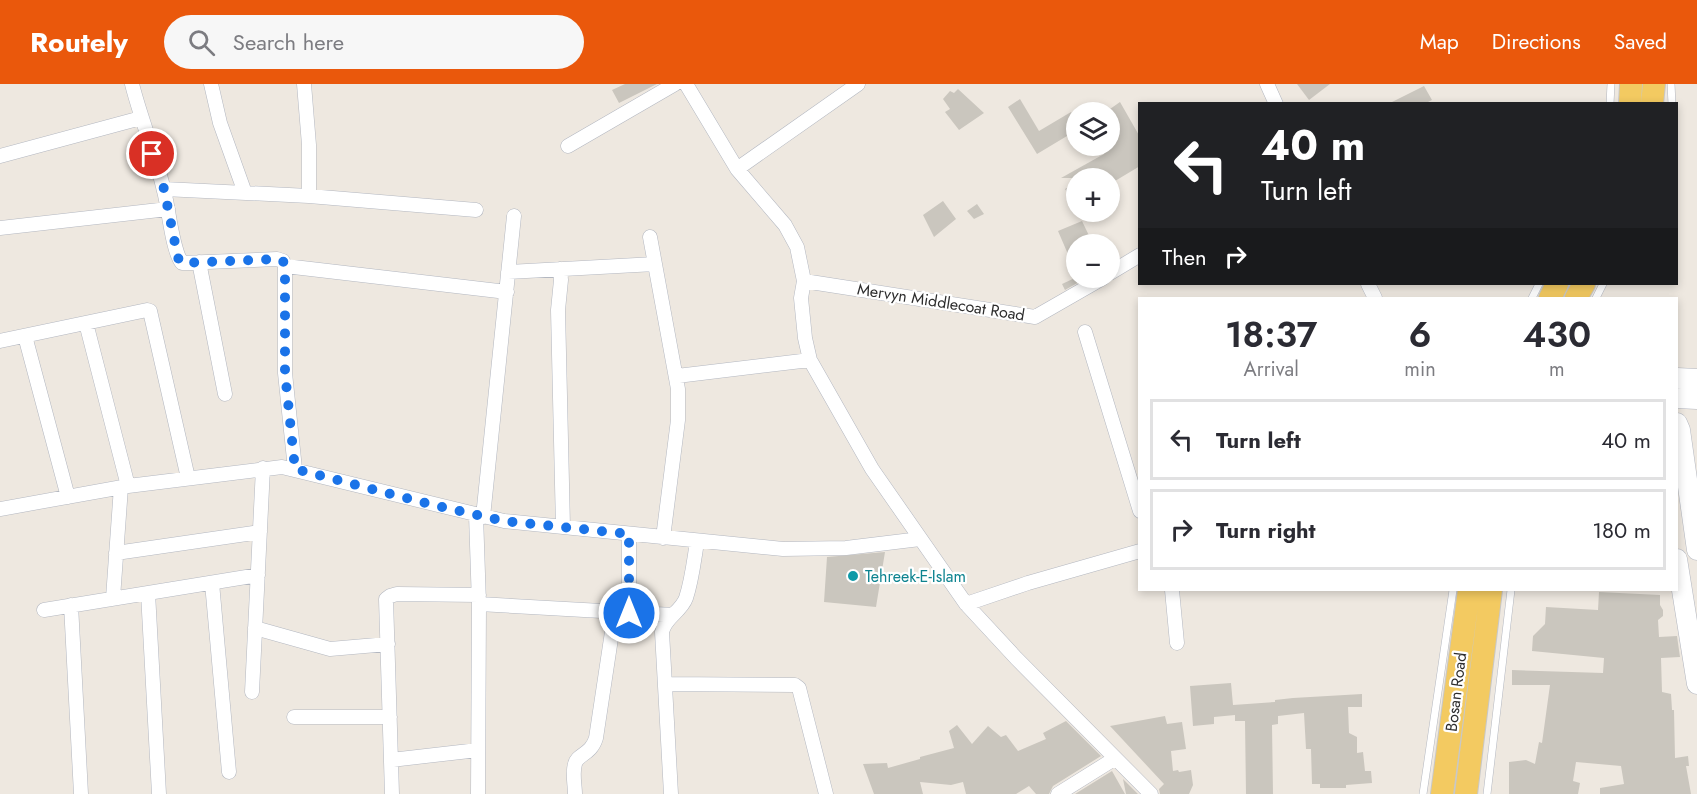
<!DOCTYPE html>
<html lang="en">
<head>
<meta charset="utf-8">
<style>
  body { margin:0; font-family:Jost,sans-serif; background:#f7f7f7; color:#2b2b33; height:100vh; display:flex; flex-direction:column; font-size:22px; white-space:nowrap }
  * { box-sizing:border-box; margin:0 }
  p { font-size:20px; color:#7c7c81 }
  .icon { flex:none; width:33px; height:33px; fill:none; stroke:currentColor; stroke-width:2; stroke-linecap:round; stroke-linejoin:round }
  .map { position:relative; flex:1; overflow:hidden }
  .drawer { position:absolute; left:1138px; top:213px; width:540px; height:294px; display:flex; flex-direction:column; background:#fff; border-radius:0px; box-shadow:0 3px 9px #0003 }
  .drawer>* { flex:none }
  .guide { position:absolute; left:1138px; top:18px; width:540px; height:183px; border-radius:0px; box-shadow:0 3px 9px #0003; background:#202124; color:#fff; overflow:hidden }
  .controls { position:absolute; left:1066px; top:18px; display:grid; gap:12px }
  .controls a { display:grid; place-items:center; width:54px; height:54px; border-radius:50%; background:#fff; box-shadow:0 3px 9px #0003; font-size:30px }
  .pin { position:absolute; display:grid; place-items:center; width:51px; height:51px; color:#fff; margin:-26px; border:3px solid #fff; border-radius:50%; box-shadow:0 2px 6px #0007 }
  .me { position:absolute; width:66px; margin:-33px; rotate:0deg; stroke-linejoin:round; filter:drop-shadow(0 0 4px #0008) }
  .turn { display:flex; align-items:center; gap:21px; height:126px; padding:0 24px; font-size:27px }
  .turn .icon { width:78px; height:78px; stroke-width:2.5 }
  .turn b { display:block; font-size:42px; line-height:51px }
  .then { display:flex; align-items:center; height:57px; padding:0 24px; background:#0003; gap:12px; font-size:22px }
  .eta { display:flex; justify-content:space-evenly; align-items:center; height:102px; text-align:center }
  .eta b { font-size:36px; font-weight:600; line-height:42px }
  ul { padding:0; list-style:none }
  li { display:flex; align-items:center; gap:18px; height:81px; margin:0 12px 9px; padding:0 12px; border:3px solid #e1e1e2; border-radius:0px }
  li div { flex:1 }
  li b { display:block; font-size:22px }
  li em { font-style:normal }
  header { display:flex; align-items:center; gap:36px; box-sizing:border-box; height:84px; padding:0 30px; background:#ea580c; color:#fff }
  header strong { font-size:28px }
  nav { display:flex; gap:33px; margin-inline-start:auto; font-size:21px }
  .search { width:420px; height:54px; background:#f7f7f7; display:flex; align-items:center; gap:15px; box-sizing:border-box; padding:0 21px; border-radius:33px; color:#7c7c81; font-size:22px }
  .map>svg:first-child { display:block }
  .building { fill:#cac6be }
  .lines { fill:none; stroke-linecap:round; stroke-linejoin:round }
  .lane-casing { stroke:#b3b7c0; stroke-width:8 }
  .street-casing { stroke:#b3b7c0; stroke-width:15 }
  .secondary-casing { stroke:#b3b7c0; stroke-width:21 }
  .primary-casing { stroke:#c8c8c8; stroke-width:24 }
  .lane { stroke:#fff; stroke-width:7 }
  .street { stroke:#fff; stroke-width:14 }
  .secondary { stroke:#fff; stroke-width:20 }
  .primary { stroke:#f3ca61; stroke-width:22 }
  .route { stroke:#1a73e8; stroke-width:10; stroke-dasharray:0 18 }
  .culture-dot { fill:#0f9aa8; stroke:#fff; stroke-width:2 }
  .labels { text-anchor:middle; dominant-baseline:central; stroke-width:4.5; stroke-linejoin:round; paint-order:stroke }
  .street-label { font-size:16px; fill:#2d2d2d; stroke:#fff }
  .culture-label { font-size:16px; fill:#0d838f; stroke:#fff; text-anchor:start }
</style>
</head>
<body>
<header>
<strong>Routely</strong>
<div class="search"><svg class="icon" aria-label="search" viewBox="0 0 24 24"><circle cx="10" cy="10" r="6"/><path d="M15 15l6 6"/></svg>Search here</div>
<nav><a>Map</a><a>Directions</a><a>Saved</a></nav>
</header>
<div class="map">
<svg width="1697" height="710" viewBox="0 0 1697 710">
  <rect width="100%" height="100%" fill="#eee8e0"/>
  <path class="building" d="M625,0h32l-38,19 -7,-13z
    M1297,0h33l-21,16z
    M1424,2l8,14 -8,4h-36z
    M958,5l26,24 -25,17 -14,-18 5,-3 -7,-10 7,-8 4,2z
    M1020,15l19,32 32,-19 6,10v8l-40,24 -29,-47z
    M1120,18l20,35v29l-30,18v-6h-49l43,-24 -4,-8h10v-37z
    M1077,98v27l-12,-20z
    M943,117l13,18 -22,18 -11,-22z
    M977,120l7,10 -10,5 -7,-8z
    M1082,137l11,23h-16v31l-19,-44z
    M1077,193l9,1 -21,12 -3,-6z
    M885,468l-9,55 -52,-5 3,-45z
    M1599,508l61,3v10l3,5v6l-5,4 1,17 18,-1 3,21 -19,1 1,34 9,2 1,16h2l1,48 13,-2 1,10h-3l5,28h-91v-6l24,-4 -3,-18 -45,-4 -3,19 7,2 -2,11h-69v-32l17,-2 9,4 4,-22 3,1 8,-58h-38v-15l91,3 1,-15 -72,-7 1,-15 12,-12 1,-17 52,3z
    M1231,599l2,22 42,-3v-2l18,-2 69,-4v13h-14l1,26 8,4v16l6,-1 2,19h6l1,12 -26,2v3h-26v-4h-8l-1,-35h-5l-2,-36 -26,3v8l-6,1 1,69h-27l-1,-73h-10v-6l-21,2v7l-21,2 -3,-40z
    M1165,632l2,8 15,-2 4,27 -15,2 2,20 5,-1 1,2 12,-2 2,15 -4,9h-29l-1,-5 5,-5 -54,-58z
    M1066,637l35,35 -48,30 -4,8h-13l-7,-8 -13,8h-50l-3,-12 -12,3 -31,-3 3,12h-49l-11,-30 24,-1 1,5 32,-9v-2l34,-9 -5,-17 8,-6 15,19 16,-18 13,11 5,-2 12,16 28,-12 -3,-6z
    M1112,687l13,23h-50z
    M1123,695l15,15h-12z"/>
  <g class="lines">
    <defs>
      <path id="lane" d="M1671,0l1,20
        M1610,20l1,-20
        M1532,214l7,-14
        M1596,214l7,-14
        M1423,710l30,-204
        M1487,710l24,-204"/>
      <path id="street" d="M132,0c9,36 24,71 32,107 5,18 8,59 18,72l95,-4 6,2 2,5v107l10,96
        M211,0l9,39 25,70
        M304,0l5,61v51
        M686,0l51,85 48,56 12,22 7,34 -3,17 4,40 5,22 62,109 94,135 50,54 135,136
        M1267,0l9,20
        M568,62l107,-62
        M0,72l141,-38
        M737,85l121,-85
        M164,105l145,7 167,14
        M0,144l168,-19
        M650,153l28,152v31l-15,118
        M199,178l26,132
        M285,182l222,26
        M560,185l1,11 -3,30 5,217
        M508,188l147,-8
        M1110,189l30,-18
        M804,197l231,36 68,-39
        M1368,200l7,14
        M86,239l42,163
        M1085,248l55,179
        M25,252l43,161
        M0,257l147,-31 3,1 38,167
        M677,292l133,-16
        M0,425l128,-23 154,-19 222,54 279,28 63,-1 74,-9
        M476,431l3,89 -1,190
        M483,433l31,-301
        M116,469l144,-21
        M212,499l17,189
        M1172,506l5,53
        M148,509l11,201
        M113,514l8,-111
        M479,520l194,11
        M966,520l62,-21 112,-32
        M71,521l10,189
        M44,526l214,-35
        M629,529v-78
        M255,544l75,21 58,-5
        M665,600l130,1 4,3 27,106
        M252,608l11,-224
        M294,633h96
        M391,676l87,-10
        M392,710l-6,-195 4,-3 7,-2 82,1
        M575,710c0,-9 -3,-21 0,-30 2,-10 16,-9 21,-26l19,-126
        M671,710l-9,-162c3,-15 19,-20 24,-34 6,-18 8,-38 11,-56
        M1058,710l56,-35"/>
      <path id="secondary" d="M1677,294l20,1
        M1677,314l20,1
        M1677,339l3,7 17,120
        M1677,475l20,125"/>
      <path id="primary" d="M1630,20l1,-20
        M1652,20l2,-20
        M1550,214l7,-14
        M1576,214l8,-14
        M1442,710l27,-204
        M1466,710l25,-204"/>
    </defs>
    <use href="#lane" class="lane-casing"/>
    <use href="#street" class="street-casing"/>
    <use href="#secondary" class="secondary-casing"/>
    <use href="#primary" class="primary-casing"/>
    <use href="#lane" class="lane"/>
    <use href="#street" class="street"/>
    <use href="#secondary" class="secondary"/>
    <use href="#primary" class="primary"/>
  </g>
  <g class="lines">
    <path class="route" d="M152,70l12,35 14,69 4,5 95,-4 6,2 2,5v107l10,96 138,36 71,16 125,13v79"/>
  </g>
  <circle class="culture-dot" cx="853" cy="492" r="6"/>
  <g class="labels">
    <g class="street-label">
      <text transform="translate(941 218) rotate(9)">Mervyn Middlecoat Road</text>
      <text transform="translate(1456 608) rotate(-83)">Bosan Road</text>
    </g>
    <g class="culture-label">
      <text x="865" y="492">Tehreek-E-Islam</text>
    </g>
  </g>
</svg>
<div class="controls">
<a><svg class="icon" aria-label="layers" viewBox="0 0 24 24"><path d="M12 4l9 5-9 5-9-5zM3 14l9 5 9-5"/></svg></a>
<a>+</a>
<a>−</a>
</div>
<div class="pin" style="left:152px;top:70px;background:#d93025"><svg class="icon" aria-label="arrive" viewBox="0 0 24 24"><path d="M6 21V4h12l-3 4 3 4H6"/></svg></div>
<svg class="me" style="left:629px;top:529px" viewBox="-20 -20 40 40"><circle r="17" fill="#1a73e8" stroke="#fff" stroke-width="3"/><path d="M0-11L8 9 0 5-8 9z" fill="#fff"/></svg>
<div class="guide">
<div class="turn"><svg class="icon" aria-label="left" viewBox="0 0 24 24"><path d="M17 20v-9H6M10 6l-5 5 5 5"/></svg><div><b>40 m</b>Turn left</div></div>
<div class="then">Then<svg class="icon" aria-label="right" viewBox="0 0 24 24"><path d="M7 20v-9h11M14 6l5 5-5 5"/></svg></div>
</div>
<section class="drawer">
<div class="eta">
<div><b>18:37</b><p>Arrival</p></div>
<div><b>6</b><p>min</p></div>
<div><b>430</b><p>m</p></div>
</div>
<ul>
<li><svg class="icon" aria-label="left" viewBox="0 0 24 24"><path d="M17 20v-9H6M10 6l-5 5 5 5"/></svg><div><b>Turn left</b></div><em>40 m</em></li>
<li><svg class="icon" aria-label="right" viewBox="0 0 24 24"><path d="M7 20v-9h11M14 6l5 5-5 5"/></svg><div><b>Turn right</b></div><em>180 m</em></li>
</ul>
</section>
</div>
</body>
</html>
